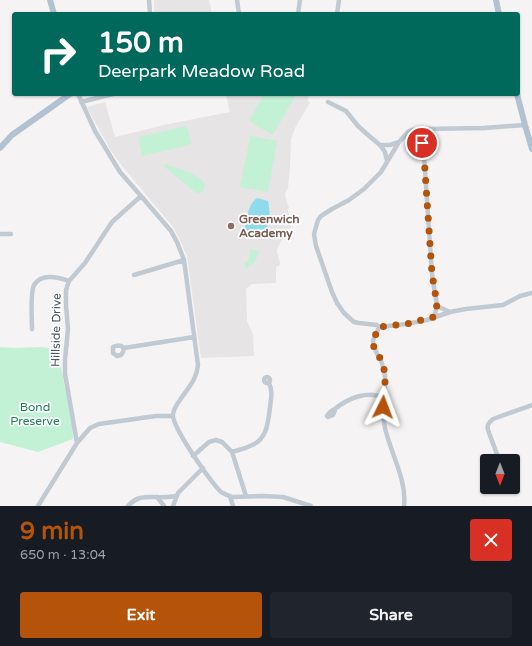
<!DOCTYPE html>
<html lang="en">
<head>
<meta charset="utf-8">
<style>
  body { margin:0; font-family:"Varela Round",sans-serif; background:#20242c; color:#f1f3f6; height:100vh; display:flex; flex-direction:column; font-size:15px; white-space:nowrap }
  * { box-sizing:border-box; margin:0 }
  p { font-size:13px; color:#9ea1a6 }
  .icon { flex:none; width:22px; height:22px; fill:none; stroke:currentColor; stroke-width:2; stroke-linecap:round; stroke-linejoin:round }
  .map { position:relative; height:506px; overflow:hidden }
  .drawer { display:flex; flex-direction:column; background:#171b24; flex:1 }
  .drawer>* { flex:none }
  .hud { position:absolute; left:12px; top:12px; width:508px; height:84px; border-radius:4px; box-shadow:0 1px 3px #0004; background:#00695c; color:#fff; overflow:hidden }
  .needle { width:26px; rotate:180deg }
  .buttons { position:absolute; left:480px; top:454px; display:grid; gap:8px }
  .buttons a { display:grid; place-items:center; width:40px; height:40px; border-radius:4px; background:#171b24; box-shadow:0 1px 3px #0004; font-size:20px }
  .pin { position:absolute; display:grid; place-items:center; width:34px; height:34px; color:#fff; margin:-17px; border:2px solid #fff; border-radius:50%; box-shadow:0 1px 4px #0007 }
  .me { position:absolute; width:44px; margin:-22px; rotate:3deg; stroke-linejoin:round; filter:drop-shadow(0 0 3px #0008) }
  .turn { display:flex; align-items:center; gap:14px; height:84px; padding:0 20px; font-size:18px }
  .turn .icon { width:52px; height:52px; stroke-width:2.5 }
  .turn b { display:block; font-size:28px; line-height:34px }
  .round { display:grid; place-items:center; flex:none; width:42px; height:42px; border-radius:4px; background:#20242c }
  .head { display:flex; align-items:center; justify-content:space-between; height:68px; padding:0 20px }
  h1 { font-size:24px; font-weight:700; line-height:30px; color:#b45309 }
  .action { display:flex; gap:8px; margin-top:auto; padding:8px 20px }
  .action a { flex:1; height:46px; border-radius:4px; background:#b45309; color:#fff; font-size:16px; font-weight:700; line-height:46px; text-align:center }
  .action a+a { background:#20242c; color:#f1f3f6 }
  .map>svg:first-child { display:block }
  .education { fill:#e6e4e5 }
  .green { fill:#c3f1d5 }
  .water { fill:#90daee }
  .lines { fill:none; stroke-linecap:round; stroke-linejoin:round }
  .minor { stroke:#c1cad2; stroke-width:4.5 }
  .major { stroke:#b3c2d1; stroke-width:6 }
  .route { stroke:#b45309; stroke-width:7; stroke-dasharray:0 12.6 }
  .education-dot { fill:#8d6e63; stroke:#fff; stroke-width:1.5 }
  .labels { text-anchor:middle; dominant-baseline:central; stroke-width:3.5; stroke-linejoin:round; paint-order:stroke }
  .education-label { font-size:12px; font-weight:bold; fill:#785e54; stroke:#fff; text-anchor:start }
  .street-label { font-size:12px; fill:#4a5661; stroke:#fff }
  .park-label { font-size:12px; fill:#17864f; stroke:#fff }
</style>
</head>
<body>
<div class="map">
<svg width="532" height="506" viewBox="0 0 532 506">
  <rect width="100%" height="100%" fill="#f5f3f3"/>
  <path class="education" d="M154,0h55l3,14h-58z
    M226,94h84l-3,7 3,1 -15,26 -4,11 -1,28 -2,21 -3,6 2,9 2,5 -1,2 3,16 -2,4 -11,16 -1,5 3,13 -1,2 -3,1v16l-24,1 -6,5 1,32 6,13 1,22 -53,2 -14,-102 -8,-18 -6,-11 -9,-11 -38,-45 -15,-20 -24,-44 18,-5 10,35 49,-12 66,-13z"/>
  <path class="green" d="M264,94h32l-23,41 -24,-14z
    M187,126l4,18 -2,1 -47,11 -4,-19z
    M250,136l27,5 -9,51 -28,-5z
    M165,164c11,3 33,10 40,20l-1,6 -4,3h-4l-31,-26 -1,-2z
    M251,249l8,2 -4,11 -9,6 -2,-5 4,-2z
    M0,347l15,1 24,-1 23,2 -2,13 12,63 1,14 -35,13 -38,-10z"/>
  <path class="water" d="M257,198l11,3c4,18 1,37 -21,37l-3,-5c2,-11 3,-28 13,-35z"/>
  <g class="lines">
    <path class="minor" d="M149,0l1,14
      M237,0l2,14
      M298,14l2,-14
      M337,14l2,-14
      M78,94l17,37 25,41 21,24 30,35 6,11 7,18 14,105c-1,14 -10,23 -18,35 -3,4 -6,9 -7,14 -2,12 38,68 48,78 4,2 7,4 11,5l31,-1 20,1 28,9
      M81,102l32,-8
      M328,102l18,9 12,15 10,9 12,10 5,7 2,9
      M425,129c-4,9 -3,17 -1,27l8,118 3,20 2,10 2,3 11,5
      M407,133l4,2 11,2
      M380,145h10l9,-3
      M0,234h11
      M134,275l50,-15
      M434,317l2,-7 1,-6
      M379,327l27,-3 21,-4 23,-8 16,-3 37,-4 17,-9 12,-3
      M32,329c0,-10 -2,-36 2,-44 7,-12 24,-8 35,-4
      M124,348l-1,4 -2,3 -4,1 -4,-3v-6c4,-2 8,-2 11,1l70,-11
      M264 380a3 3 0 1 1 6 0a3 3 0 1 1-6 0Z
      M335,410l-2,5 -5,2 -1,-1c2,-5 5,-5 9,-8 13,-10 32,-18 48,-10
      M77,443l-12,-69v-14l3,-31 -2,-24v-15l3,-9 16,-18 27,-41 29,-26
      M232,452c6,-2 12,-3 18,-6 17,-6 18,-23 20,-39 1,-8 3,-16 -1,-24
      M193,456l16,-14 7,-2 6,2 10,10 14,44
      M498,457l-10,-27c-1,-5 0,-7 5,-11l39,-14
      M230,496l3,10
      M157,497l7,9
      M38,506l39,-63 13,-15 9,-4 57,-8h17
      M128,506c9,-10 16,-9 29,-9 6,1 13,0 19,-1
      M173,506l5,-13 25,-25
      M404,506c3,-26 -13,-52 -19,-78 -4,-18 1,-35 0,-52 -1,-5 -2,-10 -4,-15 -3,-6 -8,-13 -8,-20 1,-5 5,-9 6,-14l-2,-2 -18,-2 -5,-1 -10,-9 -7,-10 -5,-11 -16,-46 -2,-12 4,-14 3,-4 11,-7 17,-9 15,-11 17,-17 18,-30 9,-10 4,-2 13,-1 59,-1 41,-3"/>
    <path class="major" d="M50,0l4,14
      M496,0l3,14
      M517,94l8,31 7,24
      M0,148l12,-13 58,-41"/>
  </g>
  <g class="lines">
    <path class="route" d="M383,407c1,-14 4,-28 0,-42 -2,-8 -10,-15 -10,-23 0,-6 5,-9 6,-15l27,-3 28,-7 2,-7 1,-6 -5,-30 -8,-118 -2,-13"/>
  </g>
  <circle class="education-dot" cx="231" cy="226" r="4"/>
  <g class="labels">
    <g class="education-label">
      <text x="239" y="219">Greenwich<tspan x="239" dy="14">Academy</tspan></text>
    </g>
    <g class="street-label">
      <text transform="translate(56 330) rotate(-89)">Hillside Drive</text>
    </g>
    <g class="park-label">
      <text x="35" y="407">Bond<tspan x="35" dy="14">Preserve</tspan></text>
    </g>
  </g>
</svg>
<div class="buttons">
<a><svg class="needle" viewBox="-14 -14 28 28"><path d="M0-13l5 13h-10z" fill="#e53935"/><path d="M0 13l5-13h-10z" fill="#9ea1a6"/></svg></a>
</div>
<div class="pin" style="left:422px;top:143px;background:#d93025"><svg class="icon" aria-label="arrive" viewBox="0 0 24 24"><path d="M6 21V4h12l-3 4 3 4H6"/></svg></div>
<svg class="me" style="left:383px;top:407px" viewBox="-20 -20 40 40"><path d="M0-17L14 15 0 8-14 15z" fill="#b45309" stroke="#fff" stroke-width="4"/></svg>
<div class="hud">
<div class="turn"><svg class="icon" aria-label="right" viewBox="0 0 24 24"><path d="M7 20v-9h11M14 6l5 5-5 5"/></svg><div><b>150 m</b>Deerpark Meadow Road</div></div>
</div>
</div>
<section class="drawer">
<div class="head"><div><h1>9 min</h1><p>650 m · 13:04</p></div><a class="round" style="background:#d93025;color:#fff"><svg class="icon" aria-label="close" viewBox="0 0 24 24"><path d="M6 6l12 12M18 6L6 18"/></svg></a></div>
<div class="action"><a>Exit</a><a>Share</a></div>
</section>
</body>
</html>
